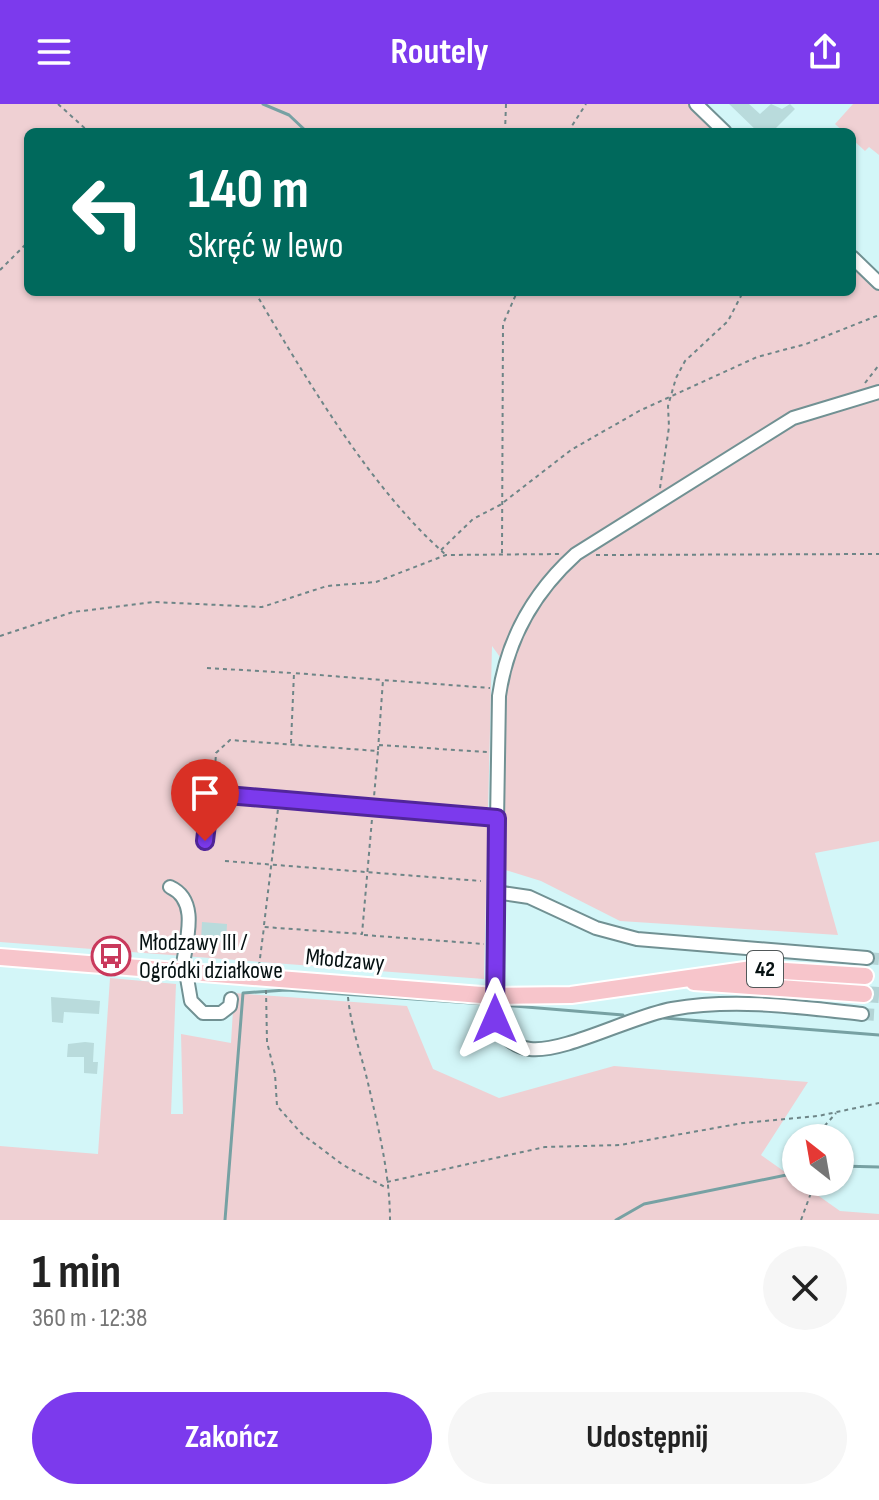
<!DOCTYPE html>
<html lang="pl">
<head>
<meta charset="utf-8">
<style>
  body { margin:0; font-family:"Sofia Sans Condensed",sans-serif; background:#f6f6f6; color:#222; height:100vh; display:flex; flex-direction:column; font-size:30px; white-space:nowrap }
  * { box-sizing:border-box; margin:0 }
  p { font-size:26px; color:#767676 }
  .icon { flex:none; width:44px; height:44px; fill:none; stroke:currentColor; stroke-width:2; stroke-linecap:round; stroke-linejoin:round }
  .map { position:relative; height:1116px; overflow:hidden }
  .details { display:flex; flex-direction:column; background:#fff; flex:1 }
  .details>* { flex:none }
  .banner { position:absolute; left:24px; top:24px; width:832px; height:168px; border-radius:12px; box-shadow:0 2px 6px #0004; background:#00695c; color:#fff; overflow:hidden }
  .needle { width:52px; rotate:329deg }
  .controls { position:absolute; left:782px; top:1020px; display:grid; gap:16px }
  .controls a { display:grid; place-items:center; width:72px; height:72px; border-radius:50%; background:#fff; box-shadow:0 2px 6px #0004; font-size:40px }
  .pin { position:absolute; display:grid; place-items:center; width:68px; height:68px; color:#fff; margin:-82px -34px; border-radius:50% 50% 50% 0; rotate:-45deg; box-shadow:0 0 8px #0007 }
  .pin .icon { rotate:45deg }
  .me { position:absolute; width:88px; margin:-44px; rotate:0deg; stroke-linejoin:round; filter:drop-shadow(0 0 6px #0008) }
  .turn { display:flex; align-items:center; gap:28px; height:168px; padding:0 32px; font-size:36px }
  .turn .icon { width:104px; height:104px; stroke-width:2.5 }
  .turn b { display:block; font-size:56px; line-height:68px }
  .round { display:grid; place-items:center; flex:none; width:84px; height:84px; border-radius:42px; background:#f6f6f6 }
  .summary { display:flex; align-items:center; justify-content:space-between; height:136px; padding:0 32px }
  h1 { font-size:48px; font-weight:700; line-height:60px }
  .button { display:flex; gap:16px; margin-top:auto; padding:16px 32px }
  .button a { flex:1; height:92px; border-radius:48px; background:#7c3aed; color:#fff; font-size:32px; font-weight:700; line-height:92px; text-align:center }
  .button a+a { background:#f6f6f6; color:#222 }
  header { display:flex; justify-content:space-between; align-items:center; height:104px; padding:0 32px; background:#7c3aed; color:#fff; font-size:36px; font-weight:700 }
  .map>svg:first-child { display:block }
  .green { fill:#efd0d3 }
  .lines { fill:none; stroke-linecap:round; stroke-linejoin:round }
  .stream { stroke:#77a1a3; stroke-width:3 }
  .building { fill:#b9dbdc }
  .minor-tunnel { stroke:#b4d4d6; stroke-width:12; stroke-dasharray:12 6; stroke-linecap:butt }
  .major-tunnel { stroke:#b4d4d6; stroke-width:16; stroke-dasharray:16 8; stroke-linecap:butt }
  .minor-casing { stroke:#719193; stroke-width:16 }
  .major-casing { stroke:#fff; stroke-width:20 }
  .path { stroke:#6e8587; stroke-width:2; stroke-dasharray:4 4; stroke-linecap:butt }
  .minor { stroke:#fff; stroke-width:12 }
  .major { stroke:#f7c5cb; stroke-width:16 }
  .route-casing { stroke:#51269a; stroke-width:20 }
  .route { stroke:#7c3aed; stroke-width:14 }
  .labels { text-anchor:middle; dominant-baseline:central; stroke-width:6; stroke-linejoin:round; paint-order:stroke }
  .shield { fill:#fff; stroke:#515859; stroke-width:2 }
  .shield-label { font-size:22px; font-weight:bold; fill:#061112 }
  .poi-label { font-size:24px; fill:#061112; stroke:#fff; text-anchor:start }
  .street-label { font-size:24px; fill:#061112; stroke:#fff }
</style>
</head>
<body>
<header><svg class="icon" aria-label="menu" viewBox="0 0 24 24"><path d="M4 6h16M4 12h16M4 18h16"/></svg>Routely<svg class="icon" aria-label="share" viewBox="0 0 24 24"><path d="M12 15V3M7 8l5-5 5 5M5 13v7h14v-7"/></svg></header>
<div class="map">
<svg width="879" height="1116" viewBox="0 0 879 1116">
  <rect width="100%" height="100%" fill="#d3f6f8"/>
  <path class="green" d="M0,0h690l29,28h-691v160h824v-29l27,27v551l-64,12 23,82 -218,-14 -79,-40 -39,-12 3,-205 -13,-18 -8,333 -484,-37z
    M853,0h26v51l-10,-8 -4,4 -13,-12v-7h-8l-9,-8z
    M110,874l66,6 -5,130h12l-2,-80 50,9 3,-50 173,13 26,63 66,29 115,-32 194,16 -47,73 79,56 39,3v6h-879v-74l98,8z"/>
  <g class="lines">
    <path class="stream" d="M263,0l26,11 18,17
      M503,901l120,10
      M664,914l215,17
      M840,1062l39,1
      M225,1116l18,-227 43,-3 199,14
      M616,1116l28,-16 152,-31"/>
  </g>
  <path class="building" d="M729,0h20l11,10 11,-10 11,5 8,-5 5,5 -23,23h-14z
    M202,818l25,2 -1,18 -25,-2z
    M51,893l49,4 -1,13 -35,-2 -1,11 -11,-1z
    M85,938l9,1 -1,19h5l-1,12 -13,-1v-16h-17l1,-13z"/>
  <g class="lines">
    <path class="minor-tunnel" d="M867,854l12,1
      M862,910l17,1"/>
    <path class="major-tunnel" d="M864,890l15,1"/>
    <defs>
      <path id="minor" d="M696,0l29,28
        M852,153l27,26
        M205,737l5,-43 5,-4 282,24
        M170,783c31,14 15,56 12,84
        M495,788l34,5 67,31 41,11 230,19
        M186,868l5,29 12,12h18l9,-7 1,-7
        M862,910c-63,-7 -127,-16 -190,-5 -40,7 -108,44 -142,40 -19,-2 -34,-19 -36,-37l5,-316c8,-57 35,-104 77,-142l217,-136 86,-26"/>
      <path id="major" d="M0,853l494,39 77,-1 181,-26 113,7
        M694,878l170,12"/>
    </defs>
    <use href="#minor" class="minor-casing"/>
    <use href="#major" class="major-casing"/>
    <path class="path" d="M58,0l31,28
      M505,28l1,-28
      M568,28l18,-28
      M0,166l28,-28
      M255,188c50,85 116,197 190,262
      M865,279l14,-18
      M660,384l9,-61 -1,-21 8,-28 9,-17 43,-40 15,-29
      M441,446l32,-31 27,-14 71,-55 68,-39 118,-54 49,-13 73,-29
      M502,449l1,-229 14,-32
      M596,451l283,-1
      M0,532l73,-24 81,-10 108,5 65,-21 49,-4 70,-27 116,-1
      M207,564l86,5
      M291,639l3,-70 88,7
      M379,641l108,7
      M378,646l5,-70 107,8
      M214,681l2,-32 14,-13 148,11 -4,46
      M225,757l256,20
      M264,821l14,-116
      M364,831l120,9
      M259,862l5,-39 98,7 10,-115
      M266,886l1,52 8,32 2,32 25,28 41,31 42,22
      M348,893c3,31 13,56 20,86 10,44 22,91 22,137
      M814,1034l22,-25
      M387,1078l158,-35 75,-2 123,-22 75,-7 61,-13
      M801,1116l14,-38"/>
    <use href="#minor" class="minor"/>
    <use href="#major" class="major"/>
  </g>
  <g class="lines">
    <defs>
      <path id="route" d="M205,737l5,-43 5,-4 282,24 -2,201"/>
    </defs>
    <use href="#route" class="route-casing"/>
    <use href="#route" class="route"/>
  </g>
  <defs>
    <symbol id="bus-ring" viewBox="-11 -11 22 22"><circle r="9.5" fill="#fff" stroke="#c9395c" stroke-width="1.5"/><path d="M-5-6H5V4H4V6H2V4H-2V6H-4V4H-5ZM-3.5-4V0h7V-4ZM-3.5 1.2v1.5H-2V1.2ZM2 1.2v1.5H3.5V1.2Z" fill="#c9395c"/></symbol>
  </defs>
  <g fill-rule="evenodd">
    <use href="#bus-ring" x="89" y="830" width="44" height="44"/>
  </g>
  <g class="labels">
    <rect class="shield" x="747" y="847" width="36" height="36" rx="6"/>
    <g class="shield-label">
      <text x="765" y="865">42</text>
    </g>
    <g class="poi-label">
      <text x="139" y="838">Młodzawy III /<tspan x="139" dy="28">Ogródki działkowe</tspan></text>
    </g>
    <g class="street-label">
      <text transform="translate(345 856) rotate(5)">Młodzawy</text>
    </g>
  </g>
</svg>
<div class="controls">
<a><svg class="needle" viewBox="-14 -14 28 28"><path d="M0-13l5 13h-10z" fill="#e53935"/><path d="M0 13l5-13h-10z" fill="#767676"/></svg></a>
</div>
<div class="pin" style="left:205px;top:737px;background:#d93025"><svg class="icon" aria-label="arrive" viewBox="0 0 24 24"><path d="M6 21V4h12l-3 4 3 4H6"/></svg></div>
<svg class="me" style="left:495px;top:915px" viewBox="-20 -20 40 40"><path d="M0-17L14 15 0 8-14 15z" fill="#7c3aed" stroke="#fff" stroke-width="4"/></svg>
<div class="banner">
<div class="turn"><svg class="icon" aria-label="left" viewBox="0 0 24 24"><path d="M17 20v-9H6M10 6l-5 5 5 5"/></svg><div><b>140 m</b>Skręć w lewo</div></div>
</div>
</div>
<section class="details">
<div class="summary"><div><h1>1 min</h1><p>360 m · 12:38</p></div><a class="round"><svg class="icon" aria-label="close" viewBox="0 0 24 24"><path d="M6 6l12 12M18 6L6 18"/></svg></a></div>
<div class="button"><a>Zakończ</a><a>Udostępnij</a></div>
</section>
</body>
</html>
